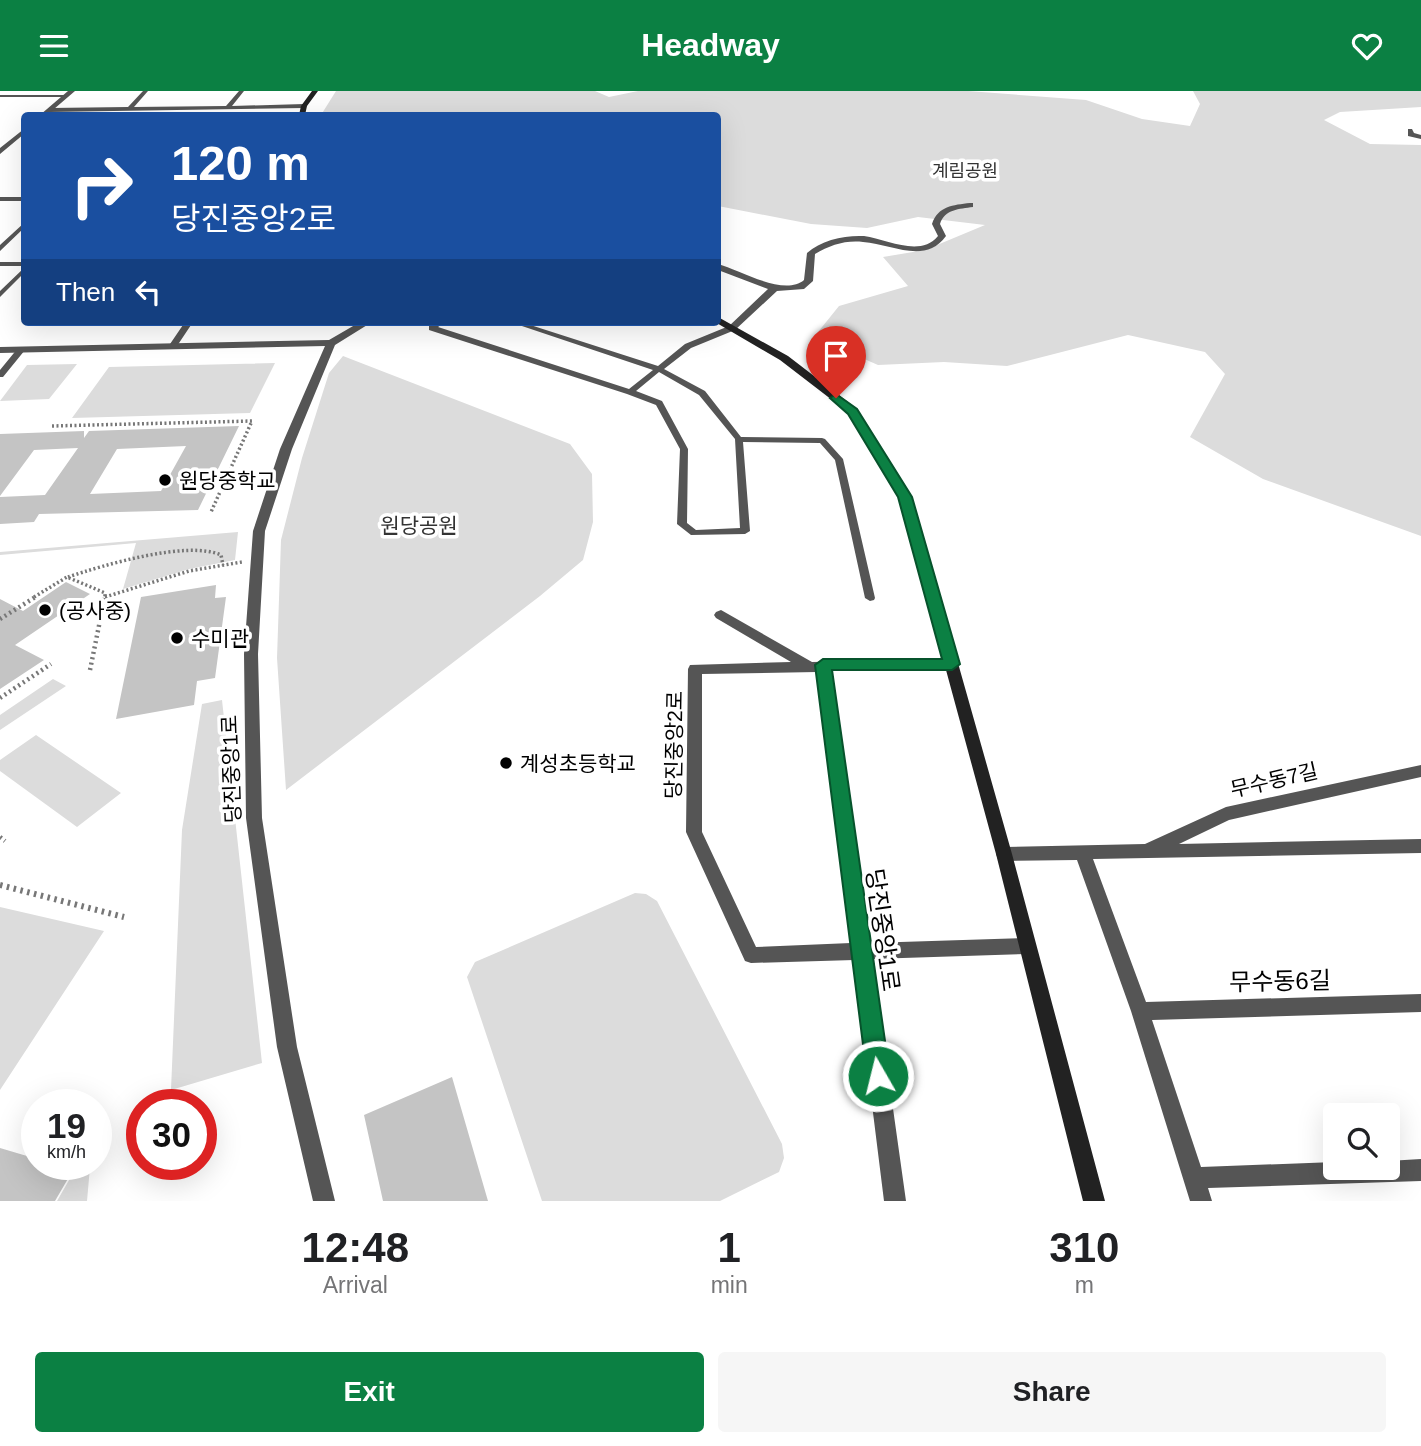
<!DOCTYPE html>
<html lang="en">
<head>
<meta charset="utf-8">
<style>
  body { margin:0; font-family:Helvetica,"Noto Sans KR",sans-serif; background:#f6f6f6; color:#202124; height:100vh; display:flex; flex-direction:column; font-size:26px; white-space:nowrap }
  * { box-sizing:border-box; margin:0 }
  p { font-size:23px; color:#757577 }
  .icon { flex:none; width:38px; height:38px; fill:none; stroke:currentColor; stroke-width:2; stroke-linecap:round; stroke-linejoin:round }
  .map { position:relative; height:1110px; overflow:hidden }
  .details { display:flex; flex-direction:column; background:#fff; flex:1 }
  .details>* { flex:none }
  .guide { position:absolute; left:21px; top:21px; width:700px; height:214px; border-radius:7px; box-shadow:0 7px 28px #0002; background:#1a4fa0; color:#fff; overflow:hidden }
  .buttons { position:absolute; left:1323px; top:1012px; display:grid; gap:14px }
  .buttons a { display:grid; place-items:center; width:77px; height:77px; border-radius:7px; background:#fff; box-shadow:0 7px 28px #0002; font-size:35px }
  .speed { position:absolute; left:21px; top:998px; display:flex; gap:14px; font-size:35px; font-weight:700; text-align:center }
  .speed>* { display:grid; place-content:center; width:91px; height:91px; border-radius:50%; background:#fff; box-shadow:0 7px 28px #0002; line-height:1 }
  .speed small { font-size:18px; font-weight:400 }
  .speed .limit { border:10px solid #d22; background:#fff; color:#111 }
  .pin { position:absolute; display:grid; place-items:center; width:60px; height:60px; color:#fff; margin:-72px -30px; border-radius:50% 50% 50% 0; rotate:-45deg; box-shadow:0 0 7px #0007 }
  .pin .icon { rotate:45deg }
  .me { position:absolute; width:77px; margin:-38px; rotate:352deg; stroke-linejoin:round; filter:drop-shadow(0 0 5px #0008) }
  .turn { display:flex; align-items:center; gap:24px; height:147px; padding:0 35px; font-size:32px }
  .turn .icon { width:91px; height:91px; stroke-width:2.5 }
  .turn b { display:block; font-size:49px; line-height:60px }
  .then { display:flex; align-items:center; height:66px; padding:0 35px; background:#0003; gap:14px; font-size:26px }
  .eta { display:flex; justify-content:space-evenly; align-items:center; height:119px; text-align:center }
  .eta b { font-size:42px; font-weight:600; line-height:49px }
  .action { display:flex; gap:14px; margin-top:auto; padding:14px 35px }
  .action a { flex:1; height:80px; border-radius:7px; background:#0b8043; color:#fff; font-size:28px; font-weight:600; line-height:80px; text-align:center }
  .action a+a { background:#f6f6f6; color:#202124 }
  header { display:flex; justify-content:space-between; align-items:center; height:91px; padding:0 35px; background:#0b8043; color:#fff; font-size:32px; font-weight:600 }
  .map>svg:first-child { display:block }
  .green { fill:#dcdcdc }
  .building { fill:#c4c4c4; fill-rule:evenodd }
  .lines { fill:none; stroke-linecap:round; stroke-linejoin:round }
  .path-far2 { stroke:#777; stroke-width:3.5; stroke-dasharray:2 2.5; stroke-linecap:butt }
  .path-far1 { stroke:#777; stroke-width:4.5; stroke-dasharray:2 3.5; stroke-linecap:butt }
  .path { stroke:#777; stroke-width:6; stroke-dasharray:2.5 4.5; stroke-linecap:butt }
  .lane { fill:#555; fill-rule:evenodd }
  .street { fill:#555; fill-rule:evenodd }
  .secondary { fill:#222; fill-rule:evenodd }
  .route { fill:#0b8043; stroke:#07532c; stroke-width:2 }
  .poi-dot { fill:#000; stroke:#fff; stroke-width:2.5 }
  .labels { text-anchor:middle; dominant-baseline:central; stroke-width:7; stroke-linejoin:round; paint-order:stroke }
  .far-park-label { font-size:18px; fill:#333; stroke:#fff }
  .poi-label { font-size:21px; fill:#000; stroke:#fff; text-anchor:start }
  .park-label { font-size:21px; fill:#333; stroke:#fff }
  .street-label { font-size:21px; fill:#000; stroke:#fff }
  .near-street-label { font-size:24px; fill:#000; stroke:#fff }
</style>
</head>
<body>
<header><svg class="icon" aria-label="menu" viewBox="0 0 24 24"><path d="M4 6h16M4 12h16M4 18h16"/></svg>Headway<svg class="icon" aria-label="heart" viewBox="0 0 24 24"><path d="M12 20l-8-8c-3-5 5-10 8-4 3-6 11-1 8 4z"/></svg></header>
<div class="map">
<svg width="1421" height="1110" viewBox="0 0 1421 1110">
  <rect width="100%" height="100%" fill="#fff"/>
  <path class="green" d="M336,0h259l14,6 29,-6h330l118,9 56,19 48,7 10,-22 -7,-13h228v16l-81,5 -16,8 46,24 51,1v391l-158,-57 -73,-42 35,-63 -20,-22 -77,-17 -121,31 -63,-4 -66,3 -64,-28 25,-31 69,-20 -25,-29 42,-7 60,-25 -67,-8 -51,11 -56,-4 -93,-18v-91h-397z
    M343,265l227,88 22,30 1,48 -10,38 -43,36 -254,194 -9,-132 4,-118 21,-82 27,-85z
    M275,272l-25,50 -178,5 37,-51z
    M77,273l-28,35 -49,2 27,-36z
    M238,441l-3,28 -46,9 -66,20 13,-46 -136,12v-3z
    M53,588l13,7 -66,44v-15z
    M222,609l40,363 -91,27 11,-260 20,-126z
    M36,644l85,58 -44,34 -77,-56v-11z
    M635,802l11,1 11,7 125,243 2,14 -5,14 -59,29h-178l-75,-224 8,-15z
    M0,816l104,24 -104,159z
    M90,1076l-3,34h-30l19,-33z"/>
  <path class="building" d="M239,335l-41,84 -159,4 -5,8 -34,2v-27l45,-2 33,-47 -44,2 -34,46v-62l84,-3v7l5,-7zM186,355l-25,45 -71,3 27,-45z
    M66,491l24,12 -75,51 29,15 -44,29v-90l23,12z
    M216,494l-1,13 11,-1 -11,81 -18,3 -3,24 -78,14 25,-122z
    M452,986l36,124h-105l-19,-86z
    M0,1057l37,11v5h17l19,6 -18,31h-55z"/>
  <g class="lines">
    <path class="path-far2" d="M52,335l200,-5 -41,91
      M68,486c36,-12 119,-37 153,-22l2,10
      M34,506l33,-20 38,16v4
      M105,506l84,-26 53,-9"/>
    <path class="path-far1" d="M105,506l4,-1
      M0,528l37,-23
      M90,579l15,-74
      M0,607l51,-34
      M0,746l5,4"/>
    <path class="path" d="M0,794l124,32"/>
    <path class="lane" d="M143,0h5l-14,16 92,-1 13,-15h5l-12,15 72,-2 3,2 -3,2 -254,4 -3,-2 3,-2 78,-1z
      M0,4h66l2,1 -2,1h-66z
      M0,106h24v4h-24z
      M24,132v5l-24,23v-6z
      M0,171h24v4h-24z
      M24,177v5l-24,24v-6z
      M185,231h8l-18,27h-6l-1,-2z
      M436,231h9l-7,5 191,62 24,-19 -143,-48h11l137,44 27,-22 44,-18h6v4l-44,18 -27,21 41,22 36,46 81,1 3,1 18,20 32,139 -1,2 -4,1 -5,-3 -30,-138 -15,-17 -77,-1 7,89 -5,3 -54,1 -14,-11 3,-75 -24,-44 -29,-11 -198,-64v-4zM659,281l40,23 36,44 5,89 -44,2 -9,-7 1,-74 -26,-48 -26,-10z
      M18,257l7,2 -22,27h-3v-7z"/>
    <path class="street" d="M68,0h7l-28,24h-7z
      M24,38v5l-24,20v-6z
      M1408,38h4l2,4 7,2v4l-13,-3z
      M970,112h3v4c-14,2 -28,2 -33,17l6,12c-21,29 -54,8 -83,6 -17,-2 -33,3 -48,12l-2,27 -9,8 -27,2 -42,39 -8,-2 41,-39 -50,-19v-6c22,6 66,33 86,16l3,-27c14,-13 38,-18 57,-17 23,3 56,22 74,0l-6,-12c6,-18 21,-19 38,-21z
      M360,231h12l-37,23 -43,104 -27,82 -7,123 4,164 35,229 38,154h-22l-36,-154 -31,-229 -2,-164 9,-123 27,-82 45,-103 -325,7v-6l329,-7z
      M721,519l91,52 140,-3 7,5 -7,5 -121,2 38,272 158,-5 6,2 3,6 -3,6 -6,2 -155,5 34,242h-22l-30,-241 -103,3 -6,-2 -59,-129 2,-163 2,-4 101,-3 -75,-44 -2,-3 2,-3zM817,581l34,271 -95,4 -54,-115v-158z
      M1421,674v12l-192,43 -50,24 242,-5v14l-328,6 53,143 275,-8v18l-269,8 49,147 134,-5v5h53v-6l33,-2v22l-213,7 4,13h-22l-59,-190 -54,-151 -73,1 -6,-2 -2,-5 2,-5 6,-2 141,-3 81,-37z"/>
    <path class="secondary" d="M312,0h6l-11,15 -2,9h-6l2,-9z
      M718,226l70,39 69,53 54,88 101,357 93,347h-22l-87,-347 -97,-357 -50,-84 -69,-53 -65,-38h3z"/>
  </g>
  <path class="route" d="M836,303l21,15 55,88 48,167 -8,6h-120l58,406 -4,8 -8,3 -8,-3 -3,-8 -52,-411 8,-6h119l-44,-162 -50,-83 -18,-16z"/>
  <g class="poi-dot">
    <circle cx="165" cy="389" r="7"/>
    <circle cx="45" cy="519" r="7"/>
    <circle cx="177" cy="547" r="7"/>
    <circle cx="506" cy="672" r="7"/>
  </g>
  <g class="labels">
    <g class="far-park-label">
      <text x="965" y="80">계림공원</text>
    </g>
    <g class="poi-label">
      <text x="179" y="389">원당중학교</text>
      <text x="59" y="519">(공사중)</text>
      <text x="191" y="547">수미관</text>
      <text x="520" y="672">계성초등학교</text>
    </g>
    <g class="park-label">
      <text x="419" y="434">원당공원</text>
    </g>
    <g class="street-label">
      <text transform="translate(674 654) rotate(-89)">당진중앙2로</text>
      <text transform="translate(231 678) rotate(-92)">당진중앙1로</text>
      <text transform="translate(1274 689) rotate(-13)">무수동7길</text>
    </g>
    <g class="near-street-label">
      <text transform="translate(883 839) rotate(82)">당진중앙1로</text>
      <text transform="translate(1280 890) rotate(-1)">무수동6길</text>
    </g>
  </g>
</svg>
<div class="buttons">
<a><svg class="icon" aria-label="search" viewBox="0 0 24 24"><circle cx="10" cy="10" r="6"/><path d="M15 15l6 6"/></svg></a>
</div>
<div class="speed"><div>19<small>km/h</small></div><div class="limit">30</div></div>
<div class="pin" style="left:836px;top:307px;background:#d93025"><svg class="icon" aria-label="arrive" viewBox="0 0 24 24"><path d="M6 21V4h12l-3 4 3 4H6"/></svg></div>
<svg class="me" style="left:878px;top:985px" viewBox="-20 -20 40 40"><circle r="17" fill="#0b8043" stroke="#fff" stroke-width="3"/><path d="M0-11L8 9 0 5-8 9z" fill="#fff"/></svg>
<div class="guide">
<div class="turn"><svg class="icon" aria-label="right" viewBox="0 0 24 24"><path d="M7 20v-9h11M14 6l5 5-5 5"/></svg><div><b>120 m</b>당진중앙2로</div></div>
<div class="then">Then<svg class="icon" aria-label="left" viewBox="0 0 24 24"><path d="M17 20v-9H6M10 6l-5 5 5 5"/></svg></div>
</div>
</div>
<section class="details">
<div class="eta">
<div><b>12:48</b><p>Arrival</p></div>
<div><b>1</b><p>min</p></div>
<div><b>310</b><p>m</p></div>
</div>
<div class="action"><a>Exit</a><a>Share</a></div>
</section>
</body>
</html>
